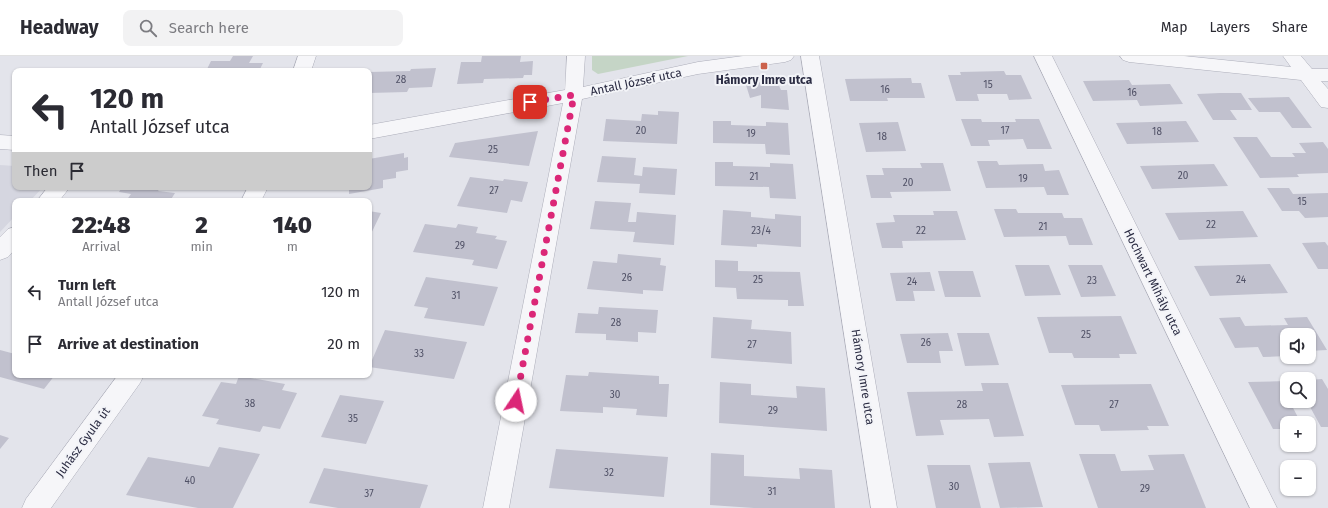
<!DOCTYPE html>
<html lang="en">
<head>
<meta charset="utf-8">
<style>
  body { margin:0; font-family:"Fira Sans",sans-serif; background:#f2f2f3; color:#2b2b33; height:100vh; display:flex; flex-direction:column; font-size:15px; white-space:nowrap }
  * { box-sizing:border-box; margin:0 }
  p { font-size:13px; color:#7c7c81 }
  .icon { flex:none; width:22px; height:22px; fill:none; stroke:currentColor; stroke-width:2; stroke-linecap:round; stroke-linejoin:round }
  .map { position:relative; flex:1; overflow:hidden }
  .side { position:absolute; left:12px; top:142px; width:360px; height:180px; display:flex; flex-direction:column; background:#fff; border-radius:8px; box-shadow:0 1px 3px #0004 }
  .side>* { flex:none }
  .top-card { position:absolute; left:12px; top:12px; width:360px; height:122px; border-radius:8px; box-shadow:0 1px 3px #0004; background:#fff; color:#2b2b33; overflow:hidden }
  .controls { position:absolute; left:1280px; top:272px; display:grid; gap:8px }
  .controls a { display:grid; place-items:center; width:36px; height:36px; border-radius:8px; background:#fff; box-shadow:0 1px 3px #0004; font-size:20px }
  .pin { position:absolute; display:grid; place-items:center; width:34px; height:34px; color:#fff; margin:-17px; border-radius:8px; box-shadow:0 2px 6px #0006 }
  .me { position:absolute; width:44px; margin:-22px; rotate:11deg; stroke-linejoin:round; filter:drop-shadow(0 0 3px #0008) }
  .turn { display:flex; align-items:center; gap:14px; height:84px; padding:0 12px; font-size:18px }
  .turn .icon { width:52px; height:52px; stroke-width:2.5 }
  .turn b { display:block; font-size:28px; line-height:34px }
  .then { display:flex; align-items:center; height:38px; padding:0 12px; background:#0003; gap:8px; font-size:15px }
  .eta { display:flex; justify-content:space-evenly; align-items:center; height:68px; text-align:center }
  .eta b { font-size:24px; font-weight:800; line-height:28px }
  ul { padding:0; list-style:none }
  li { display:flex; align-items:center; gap:12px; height:52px; padding:0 12px }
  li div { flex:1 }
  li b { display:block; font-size:15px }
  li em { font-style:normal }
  header { display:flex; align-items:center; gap:24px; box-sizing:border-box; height:56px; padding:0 20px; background:#fff; border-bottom:1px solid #e1e1e2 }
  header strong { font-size:19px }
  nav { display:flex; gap:22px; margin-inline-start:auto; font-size:14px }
  .search { width:280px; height:36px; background:#f2f2f3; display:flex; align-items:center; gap:10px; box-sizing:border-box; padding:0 14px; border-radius:8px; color:#7c7c81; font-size:15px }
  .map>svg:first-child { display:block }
  .built { fill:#d5d6e0 }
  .green { fill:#c5d5c6 }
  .building { fill:#c1c1ce }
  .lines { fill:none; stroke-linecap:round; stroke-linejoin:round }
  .minor-casing { stroke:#acadb9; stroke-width:1 }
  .minor { fill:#f6f6f9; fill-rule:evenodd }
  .route { stroke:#db2777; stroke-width:7; stroke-dasharray:0 12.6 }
  .poi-dot { fill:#cc624c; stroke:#f3f4f8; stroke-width:1.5 }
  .labels { text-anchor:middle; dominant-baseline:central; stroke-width:4; stroke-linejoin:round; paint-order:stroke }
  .number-label { font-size:10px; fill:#505166 }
  .poi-label { font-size:12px; font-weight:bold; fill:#2b2c43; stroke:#f3f4f8 }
  .street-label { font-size:12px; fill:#2b2c43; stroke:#f3f4f8 }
</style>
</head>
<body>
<header>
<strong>Headway</strong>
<div class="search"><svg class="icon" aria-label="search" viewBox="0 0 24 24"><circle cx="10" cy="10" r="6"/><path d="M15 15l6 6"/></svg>Search here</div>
<nav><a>Map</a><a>Layers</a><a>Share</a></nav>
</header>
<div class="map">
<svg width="1328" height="452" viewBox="0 0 1328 452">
  <rect width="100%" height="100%" fill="#e3e4eb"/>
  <path class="built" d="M0,109l15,1v21h28l-13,14h-15v15l-15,16z"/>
  <path class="green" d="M592,0h96l-90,18 -6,-4z"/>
  <path class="building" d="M233,0h20l-4,7h14l-4,8h-53l5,-10h19z
    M482,0h39l-1,6 13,-1 -1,14h-8l-1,3 -39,1 -1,4 -26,1 4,-22h20z
    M436,12l-4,19 -23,1 -2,4 -38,1v-21l41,-1 1,-2z
    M1004,15l2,4h15l11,24 -23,1 -2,-6h-30l2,7h-23l-8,-26h13l-1,-3z
    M911,22l1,5h9l4,15h-38l1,3h-38l-5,-22z
    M776,23l5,11h6l2,20 -28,-2v-13l-11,3 -4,-13z
    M1129,24l3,5 38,-1 13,20 -43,2 -3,-6 -44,1 -10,-20z
    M1220,37h21l11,17h-22l7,10h-24l-16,-26z
    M1289,41l23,31h-20l-12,-16h-21l-11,-14z
    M658,55l21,1 -2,32 -74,-3 3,-22 35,2 1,-7 16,1z
    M961,63h20l1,3h34l-1,-3h24l13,30h-25l-4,-10 -35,1 2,6h-19z
    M713,65h18v4l35,1v-4l22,1 2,32 -24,-1 -1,-10 -52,-1z
    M1186,65l13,21 -72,2 -11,-21z
    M898,66l8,29 -40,1 -7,-29z
    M538,75l-9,35 -80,-9 6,-14z
    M1233,81h24l14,20h24l-3,-4h14l-7,-10 24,-1 5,7v24l-31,1 2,3 -39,1z
    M404,97v5l4,-1v13l-12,2v6l-13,2v8l-34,6v-7h20v-28z
    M602,100l34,2 -2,17 8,1 1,-9 34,2 -2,26 -36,-2 1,-9 -43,-2z
    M977,105h20l2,4 44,-1 2,7 14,-1 10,25h-22l-3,-8 -58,1z
    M715,106h18v4l37,1v-4l23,1 3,35 -26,-1 -1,-11 -54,-1z
    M920,107h23l8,28 -61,1 2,6h-21l-5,-23h18l-2,-7h40z
    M1214,108l14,22 -76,3 -12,-23z
    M470,121l33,4 1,-2 24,3 -6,20 -11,-2 -4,13 -50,-7z
    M122,131h39l-3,4 17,2 -5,8h-44l5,-7 -12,-2z
    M1267,132h22l4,6 35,-1v24l-23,1 -6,-7h-17z
    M595,145l36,2 -3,19h8l1,-10 39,3 -2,30 -41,-3 2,-10 -45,-3z
    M994,153h22l2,4h44l2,5h18l11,27h-24l-3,-9 -62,1z
    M723,154l28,2v5l24,2v-5l26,2v31l-44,-3v3l-36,-2z
    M369,155l12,2 -12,25z
    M933,155h24l9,29 -64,1 1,7h-21l-6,-25 19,-1 -2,-7h41z
    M1243,155l15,26 -79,3 -14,-27z
    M425,168l31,4 2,-4 20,3 -2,6 21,3 -2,3 12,2 -10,28 -25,-4 2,-5 -61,-8z
    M1325,186l3,4v23h-10l-16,-26z
    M618,198l43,4 -1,7 6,1 -3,25 -20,-1v4l-56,-5 6,-28 24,2z
    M715,204l23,1v10l62,1 4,34h-16v-6l-51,-1 -1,-11 -21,-1z
    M1270,208l18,29 -78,3 -16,-30z
    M1015,209h34l12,30 -36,1z
    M1068,209h34l14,31 -35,1z
    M938,215h35l8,26h-36z
    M930,216l5,19h-22l2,10h-19l-6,-28z
    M426,221l72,10 -14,39 -60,-8 4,-10 -14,-2z
    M599,251l59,3 -2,23 -18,-1v10l-32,-2v-6l-31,-1 3,-20 20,1z
    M1121,260l16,38h-18l1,4h-46l-2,-5h-23l-12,-36z
    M713,261l39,3 -1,9 40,3 1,32 -81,-6z
    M1240,261l5,9 43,-1 -4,-7 23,-1 20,33 -18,1v-16h-22v21l-24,1 -5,-10 -23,1 -16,-30z
    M385,274l82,12 -13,37 -85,-12z
    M948,277l5,18h-14l2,12h-34l-7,-29z
    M957,277h32l10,32 -34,1z
    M0,294l15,4v21h40l-11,14 -44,-12z
    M589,316l70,4v8h10l-2,33 -31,-2 1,-6 -34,-2v6l-43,-2 6,-36 22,1z
    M239,320l46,8 -3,6 15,3 -17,36 -17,-3 -3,6 -44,-8 3,-5 -17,-3 19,-34 15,2z
    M1322,323l6,10v38h-7l-12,-22 -17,1 9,17h-14v6h-14l-25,-47 39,-1v20h22v-21z
    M720,326l31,2v11l46,3 -1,-12 29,2 2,43 -108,-8z
    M981,327h27l16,53 -30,1 -5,-18 -49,1 4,15 -28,1 -9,-44 76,-1z
    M1151,328l18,42h-22l2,4 -48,1 -2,-6h-24l-14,-40z
    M340,339l44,6 -18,43 -45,-7z
    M0,379l9,3 -9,11z
    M219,391l41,7 -27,54h-35l-72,-13 22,-38 61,10z
    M556,393l112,8 -4,40 -115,-9z
    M711,397l33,2v21l56,3 -1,-11 33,2 3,38h-81l-44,-3z
    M1079,398h36l6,17 33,-1 -6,-15 36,-1 22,54h-108z
    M1030,406l13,45 -43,1 -12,-45z
    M927,409h43l11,43h-45z
    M324,412l104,17 -8,23h-82l-29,-5z"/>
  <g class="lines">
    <defs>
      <path id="minor" d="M298,0h18l-5,15h-18z
        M567,0h18l-2,31 115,-25 45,-6h51l-3,4 -6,2 -87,12 -116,25 -73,409h-26l80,-405 -194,36v-14l196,-35z
        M801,0h18l78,452h-26z
        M1034,0h18l225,452h-27z
        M1120,0h64l107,11 -8,-11h18l11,13h16v12h-7l7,8v19l-7,-1 -20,-27 -172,-18 -6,-2z
        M0,79l15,1v14l-15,-1z
        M48,131h22l-11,14h-22z
        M248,131h20l-7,14h-20z
        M15,171v22l-7,8 -8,3v-23l8,-8z
        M118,319h26l-4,8 -89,125h-29l4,-9z"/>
    </defs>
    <use href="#minor" class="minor-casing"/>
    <use href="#minor" class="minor"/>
  </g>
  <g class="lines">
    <path class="route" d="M516,345l58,-306 -44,7"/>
  </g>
  <rect class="poi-dot" x="760" y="6" width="8" height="8" rx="2"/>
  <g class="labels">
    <g class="number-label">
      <text x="401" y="24">28</text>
      <text x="988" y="29">15</text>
      <text x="885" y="34">16</text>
      <text x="1132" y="37">16</text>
      <text x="641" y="75">20</text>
      <text x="1005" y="75">17</text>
      <text x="1157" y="76">18</text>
      <text x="751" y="78">19</text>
      <text x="882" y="81">18</text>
      <text x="493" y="94">25</text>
      <text x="1183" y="120">20</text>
      <text x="754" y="121">21</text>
      <text x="1023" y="123">19</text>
      <text x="908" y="127">20</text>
      <text x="494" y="135">27</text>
      <text x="1302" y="146">15</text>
      <text x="1211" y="169">22</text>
      <text x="1043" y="171">21</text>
      <text x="761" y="175">23/4</text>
      <text x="921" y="175">22</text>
      <text x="460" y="190">29</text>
      <text x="627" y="222">26</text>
      <text x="758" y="224">25</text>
      <text x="1241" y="224">24</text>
      <text x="1092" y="225">23</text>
      <text x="912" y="226">24</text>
      <text x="456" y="240">31</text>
      <text x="616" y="267">28</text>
      <text x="1086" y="279">25</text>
      <text x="926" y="287">26</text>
      <text x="752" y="289">27</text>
      <text x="419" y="298">33</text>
      <text x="615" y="339">30</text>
      <text x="250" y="348">38</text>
      <text x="962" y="349">28</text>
      <text x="1114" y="349">27</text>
      <text x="773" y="355">29</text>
      <text x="353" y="363">35</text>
      <text x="609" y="417">32</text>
      <text x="190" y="425">40</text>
      <text x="954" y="431">30</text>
      <text x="1145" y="433">29</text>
      <text x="772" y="436">31</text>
      <text x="369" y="438">37</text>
    </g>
    <g class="poi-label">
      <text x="764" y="24">Hámory Imre utca</text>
    </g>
    <g class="street-label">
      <text transform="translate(636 26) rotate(-12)">Antall József utca</text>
      <text transform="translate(1153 226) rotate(64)">Hochwart Mihály utca</text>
      <text transform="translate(863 321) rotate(81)">Hámory Imre utca</text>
      <text transform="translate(83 386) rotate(-54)">Juhász Gyula út</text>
    </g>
  </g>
</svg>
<div class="controls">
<a><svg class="icon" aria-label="sound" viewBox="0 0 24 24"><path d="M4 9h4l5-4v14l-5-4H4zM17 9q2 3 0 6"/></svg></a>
<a><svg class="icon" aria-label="search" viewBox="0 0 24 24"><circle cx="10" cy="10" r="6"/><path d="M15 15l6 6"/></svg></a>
<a>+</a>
<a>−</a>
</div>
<div class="pin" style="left:530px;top:46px;background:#d93025"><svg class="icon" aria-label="arrive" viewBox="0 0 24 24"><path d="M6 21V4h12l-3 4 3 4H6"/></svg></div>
<svg class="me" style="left:516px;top:345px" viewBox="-20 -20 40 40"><circle r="19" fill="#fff"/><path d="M0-13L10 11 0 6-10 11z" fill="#db2777"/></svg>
<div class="top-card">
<div class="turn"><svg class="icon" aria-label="left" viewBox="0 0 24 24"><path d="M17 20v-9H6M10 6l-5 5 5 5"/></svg><div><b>120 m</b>Antall József utca</div></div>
<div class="then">Then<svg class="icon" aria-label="arrive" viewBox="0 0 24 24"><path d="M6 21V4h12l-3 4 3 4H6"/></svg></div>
</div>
<section class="side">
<div class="eta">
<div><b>22:48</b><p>Arrival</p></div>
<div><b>2</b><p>min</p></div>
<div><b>140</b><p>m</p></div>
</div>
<ul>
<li><svg class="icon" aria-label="left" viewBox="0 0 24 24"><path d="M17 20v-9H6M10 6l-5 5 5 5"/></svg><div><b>Turn left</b><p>Antall József utca</p></div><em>120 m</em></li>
<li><svg class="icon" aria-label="arrive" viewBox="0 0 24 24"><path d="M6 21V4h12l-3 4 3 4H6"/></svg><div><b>Arrive at destination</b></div><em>20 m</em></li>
</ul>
</section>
</div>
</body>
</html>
